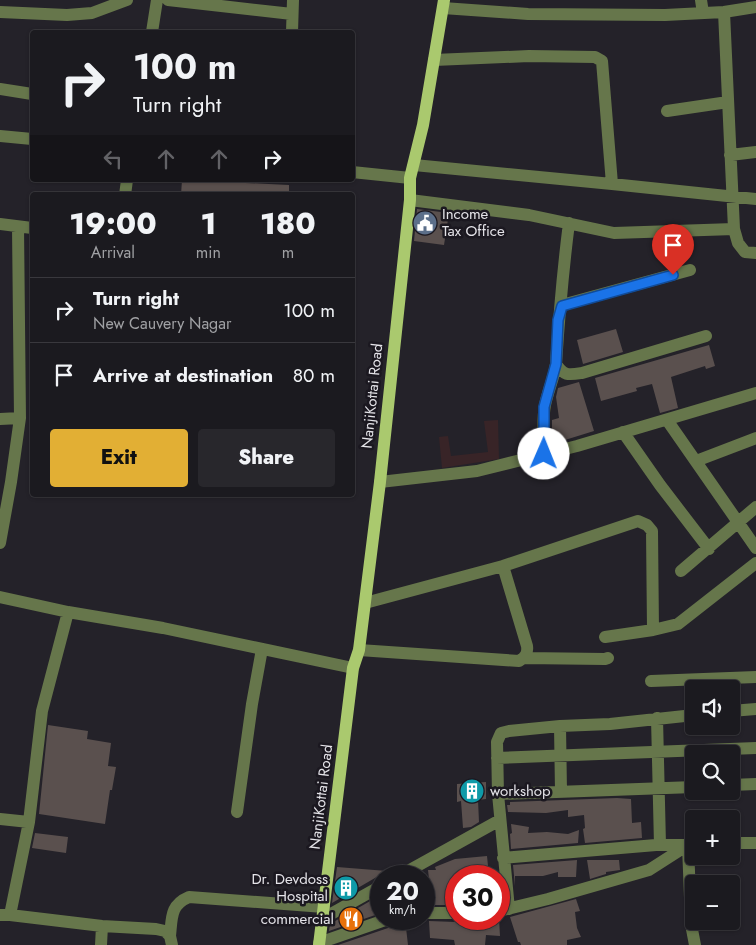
<!DOCTYPE html>
<html lang="en">
<head>
<meta charset="utf-8">
<style>
  body { margin:0; font-family:Jost,sans-serif; background:#28272c; color:#f1f3f6; height:100vh; display:flex; flex-direction:column; font-size:19px; white-space:nowrap }
  * { box-sizing:border-box; margin:0 }
  p { font-size:16px; color:#a0a1a4 }
  .icon { flex:none; width:28px; height:28px; fill:none; stroke:currentColor; stroke-width:2; stroke-linecap:round; stroke-linejoin:round }
  .map { position:relative; flex:1; overflow:hidden }
  .panel { position:absolute; left:30px; top:192px; width:325px; height:305px; display:flex; flex-direction:column; background:#1b1a1f; border-radius:5px; box-shadow:0 1px 4px #0004,0 0 0 1px #39383d }
  .panel>* { flex:none }
  .guide { position:absolute; left:30px; top:30px; width:325px; height:152px; border-radius:5px; box-shadow:0 1px 4px #0004,0 0 0 1px #39383d; background:#1b1a1f; color:#f1f3f6; overflow:hidden }
  .tools { position:absolute; left:685px; top:680px; display:grid; gap:10px }
  .tools a { display:grid; place-items:center; width:55px; height:55px; border-radius:5px; background:#1b1a1f; box-shadow:0 1px 4px #0004,0 0 0 1px #39383d; font-size:25px }
  .speed { position:absolute; left:370px; top:865px; display:flex; gap:10px; font-size:25px; font-weight:700; text-align:center }
  .speed>* { display:grid; place-content:center; width:65px; height:65px; border-radius:50%; background:#1b1a1f; box-shadow:0 1px 4px #0004,0 0 0 1px #39383d; line-height:1 }
  .speed small { font-size:12px; font-weight:400 }
  .speed .limit { border:8px solid #d22; background:#fff; color:#111 }
  .pin { position:absolute; display:grid; place-items:center; width:42px; height:42px; color:#fff; margin:-51px -21px; border-radius:50% 50% 50% 0; rotate:-45deg; box-shadow:0 0 5px #0007 }
  .pin .icon { rotate:45deg }
  .me { position:absolute; width:55px; margin:-28px; rotate:1deg; stroke-linejoin:round; filter:drop-shadow(0 0 4px #0008) }
  .turn { display:flex; align-items:center; gap:18px; height:105px; padding:0 20px; font-size:22px }
  .turn .icon { width:65px; height:65px; stroke-width:2.5 }
  .turn b { display:block; font-size:35px; line-height:42px }
  .lanes { display:flex; align-items:center; height:48px; padding:0 20px; background:#0003; justify-content:center; gap:25px; direction:ltr }
  .lanes .off { opacity:.35 }
  .eta { display:flex; justify-content:space-evenly; align-items:center; height:85px; text-align:center }
  .eta b { font-size:30px; font-weight:800; line-height:35px }
  .action { display:flex; gap:10px; margin-top:auto; padding:10px 20px }
  .action a { flex:1; height:58px; border-radius:5px; background:#e2af34; color:#111; font-size:20px; font-weight:800; line-height:58px; text-align:center }
  .action a+a { background:#28272c; color:#f1f3f6 }
  ul { padding:0; list-style:none }
  li { display:flex; align-items:center; gap:15px; height:65px; padding:0 20px; border-top:1px solid #39383d }
  li div { flex:1 }
  li b { display:block; font-size:19px }
  li em { font-style:normal }
  .map>svg:first-child { display:block }
  .education { fill:#382427 }
  .building { fill:#5a504e }
  .lines { fill:none; stroke-linecap:round; stroke-linejoin:round }
  .minor { stroke:#66764b; stroke-width:12 }
  .major { stroke:#aac96e; stroke-width:12 }
  .route-casing { stroke:#114b97; stroke-width:12 }
  .route { stroke:#1a73e8; stroke-width:9 }
  .labels { text-anchor:middle; dominant-baseline:central; stroke-width:5; stroke-linejoin:round; paint-order:stroke }
  .poi-label { font-size:15px; fill:#e4e3e8; stroke:#1b1820; text-anchor:start }
  .street-label { font-size:15px; fill:#e4e3e8; stroke:#1b1820 }
</style>
</head>
<body>
<div class="map">
<svg width="756" height="945" viewBox="0 0 756 945">
  <rect width="100%" height="100%" fill="#242229"/>
  <path class="education" d="M498,420l1,39 -57,9 -3,-31 9,-1 3,20 37,-4 -4,-31z"/>
  <path class="building" d="M182,180l107,5v10h-108z
    M417,209l32,4 -5,32 -30,-4z
    M616,329l7,23 -40,12 -6,-24z
    M709,345l6,21 -9,3 -1,-3 -34,11 7,31 -18,5 -8,-29 -16,4 1,3 -36,10 -6,-23z
    M579,382l15,49 -42,13v-24l7,-2 -3,-21 2,-9z
    M48,725l40,6 -1,8 24,4 -3,23 8,1 -4,23h-2l-5,34 -66,-10z
    M486,782v17l-8,1 1,22 -8,5 -8,1 -2,-27 -4,1v-18z
    M617,798l14,1 1,24 9,-1 1,16 -57,5 -2,-14 2,-1 -1,-13 -16,2v-7l-22,3 -38,-1 -1,-7h3v-3z
    M511,824l18,3 -1,6 19,-1 21,2 11,-4 -1,13 -67,6 -1,-15 2,-1z
    M35,833l33,4 -2,16 -34,-5z
    M487,856l2,20h-33v5h-4l1,24h-29v-26h5l-1,-9h8l-1,-3 20,-8z
    M577,860l-1,17h-18v-5l-15,4h-28v10l-2,-21z
    M587,860h32l1,10 -14,2v2l-16,5z
    M337,867l50,4 -55,32z
    M379,896l2,5v12l-52,18 1,-7z
    M576,899l4,12 -5,1 2,16 4,9 -14,3v5h-46l-1,-3h-2l-8,-25z
    M396,919h9l3,26h-70l53,-18 3,-3z
    M481,919h18l1,17 -14,-1 -1,10h-30l-1,-5 -24,-2 -1,-17 53,2z"/>
  <g class="lines">
    <path class="minor" d="M168,0l124,14
      M701,0l2,13
      M443,8l85,6 137,1 59,-3 32,-5
      M0,12l67,3 25,-2 35,-13
      M724,12l10,217 4,14 7,9 11,1
      M152,32l5,-32
      M292,32l1,-32
      M434,60l95,-4 66,1 7,4 10,123
      M0,89l32,5
      M667,111l61,-9
      M0,136l32,3
      M730,155l26,-3
      M414,165l198,19 144,15
      M352,172l58,6
      M125,195l2,-15
      M410,200l119,15 85,18 120,-4
      M0,224l32,4
      M562,305l128,-35
      M556,364c8,12 12,11 26,9l124,-37
      M0,419l20,-1
      M667,420l89,128
      M623,432l37,53 49,64
      M544,454c0,-15 -2,-34 1,-49 3,-14 9,-28 11,-41 3,-47 7,-94 13,-141
      M696,461l60,-23
      M380,482l97,-11 100,-25 179,-53
      M0,543l11,-61 9,-64 -2,-191
      M681,571l75,-64
      M0,597l68,15 95,16 190,40
      M365,603l138,-37 135,-45 9,4 5,6 1,99
      M605,637l48,-7 25,-6 78,-61
      M359,650l160,11c7,-4 9,-8 8,-15l-24,-80
      M524,658l81,1 3,-1
      M651,681l105,-4
      M731,711l25,-2
      M657,718l3,127
      M560,726l1,66
      M497,758l259,-10
      M731,785l25,-1
      M498,794l196,-7
      M237,812l15,-108 10,-55
      M0,819l29,3
      M731,843h25
      M503,858l153,-13h32
      M399,876l101,-56
      M509,909l-11,-115 -1,-52 4,-9 8,-2 51,-5 50,-2 84,-9
      M499,911l49,-12 101,-29 39,-25 3,79 4,21
      M424,913h32
      M0,915h10l92,11 54,3 9,2 5,5 2,9
      M10,915l19,-93 13,-111 26,-99
      M322,919l59,-33
      M170,936c2,-18 0,-31 19,-39l135,10
      M319,943l69,-24
      M101,945l1,-19"/>
    <path class="major" d="M319,945l34,-277 6,-18 21,-168 30,-282v-22l13,-53 21,-125"/>
  </g>
  <g class="lines">
    <defs>
      <path id="route" d="M544,454v-47l12,-43 2,-44 4,-14 111,-31"/>
    </defs>
    <use href="#route" class="route-casing"/>
    <use href="#route" class="route"/>
  </g>
  <defs>
    <symbol id="civic-disc" viewBox="-11 -11 22 22"><circle r="9.5" fill="#5c6f8a" stroke="#1b1820"/><path d="M-.6-6.5H3V-4.5H.6V-3L4-1V1h2V6H-6V1h2V-1L-.6-3ZM-1.2 2.5V6h2.4V2.5Z" fill="#fff"/></symbol>
    <symbol id="building-disc" viewBox="-11 -11 22 22"><circle r="9.5" fill="#0f9aa8" stroke="#1b1820"/><path d="M-4-6H4V6H1V3H-1V6H-4ZM-2.5-4.3h1.7v1.8h-1.7ZM.8-4.3h1.7v1.8H.8ZM-2.5-1h1.7V.8h-1.7ZM.8-1h1.7V.8H.8Z" fill="#fff"/></symbol>
    <symbol id="restaurant-disc" viewBox="-11 -11 22 22"><circle r="9.5" fill="#e8710a" stroke="#1b1820"/><path d="M-5-6h1v4h1v-4h1v4h1v-4h1v5L-1.5 .5V6h-2V.5L-5-1ZM5-6V6H3V1.5H1.5Q1.5-4 5-6Z" fill="#fff"/></symbol>
  </defs>
  <g fill-rule="evenodd">
    <use href="#civic-disc" x="411" y="209" width="28" height="28"/>
    <use href="#building-disc" x="458" y="777" width="28" height="28"/>
    <use href="#building-disc" x="332" y="874" width="28" height="28"/>
    <use href="#restaurant-disc" x="337" y="905" width="28" height="28"/>
  </g>
  <g class="labels">
    <g class="poi-label">
      <text x="442" y="214">Income<tspan x="442" dy="17">Tax Office</tspan></text>
      <text x="490" y="791">workshop</text>
      <text x="328" y="879" text-anchor="end">Dr. Devdoss<tspan x="328" dy="17">Hospital</tspan></text>
      <text x="334" y="919" text-anchor="end">commercial</text>
    </g>
    <g class="street-label">
      <text transform="translate(372 396) rotate(-84)">NanjiKottai Road</text>
      <text transform="translate(321 797) rotate(-83)">NanjiKottai Road</text>
    </g>
  </g>
</svg>
<div class="tools">
<a><svg class="icon" aria-label="sound" viewBox="0 0 24 24"><path d="M4 9h4l5-4v14l-5-4H4zM17 9q2 3 0 6"/></svg></a>
<a><svg class="icon" aria-label="search" viewBox="0 0 24 24"><circle cx="10" cy="10" r="6"/><path d="M15 15l6 6"/></svg></a>
<a>+</a>
<a>−</a>
</div>
<div class="speed"><div>20<small>km/h</small></div><div class="limit">30</div></div>
<div class="pin" style="left:673px;top:275px;background:#d93025"><svg class="icon" aria-label="arrive" viewBox="0 0 24 24"><path d="M6 21V4h12l-3 4 3 4H6"/></svg></div>
<svg class="me" style="left:544px;top:454px" viewBox="-20 -20 40 40"><circle r="19" fill="#fff"/><path d="M0-13L10 11 0 6-10 11z" fill="#1a73e8"/></svg>
<div class="guide">
<div class="turn"><svg class="icon" aria-label="right" viewBox="0 0 24 24"><path d="M7 20v-9h11M14 6l5 5-5 5"/></svg><div><b>100 m</b>Turn right</div></div>
<div class="lanes"><svg class="icon off" aria-label="left" viewBox="0 0 24 24"><path d="M17 20v-9H6M10 6l-5 5 5 5"/></svg><svg class="icon off" aria-label="ahead" viewBox="0 0 24 24"><path d="M12 20V5M6 11l6-6 6 6"/></svg><svg class="icon off" aria-label="ahead" viewBox="0 0 24 24"><path d="M12 20V5M6 11l6-6 6 6"/></svg><svg class="icon" aria-label="right" viewBox="0 0 24 24"><path d="M7 20v-9h11M14 6l5 5-5 5"/></svg></div>
</div>
<section class="panel">
<div class="eta">
<div><b>19:00</b><p>Arrival</p></div>
<div><b>1</b><p>min</p></div>
<div><b>180</b><p>m</p></div>
</div>
<ul>
<li><svg class="icon" aria-label="right" viewBox="0 0 24 24"><path d="M7 20v-9h11M14 6l5 5-5 5"/></svg><div><b>Turn right</b><p>New Cauvery Nagar</p></div><em>100 m</em></li>
<li><svg class="icon" aria-label="arrive" viewBox="0 0 24 24"><path d="M6 21V4h12l-3 4 3 4H6"/></svg><div><b>Arrive at destination</b></div><em>80 m</em></li>
</ul>
<div class="action"><a>Exit</a><a>Share</a></div>
</section>
</div>
</body>
</html>
